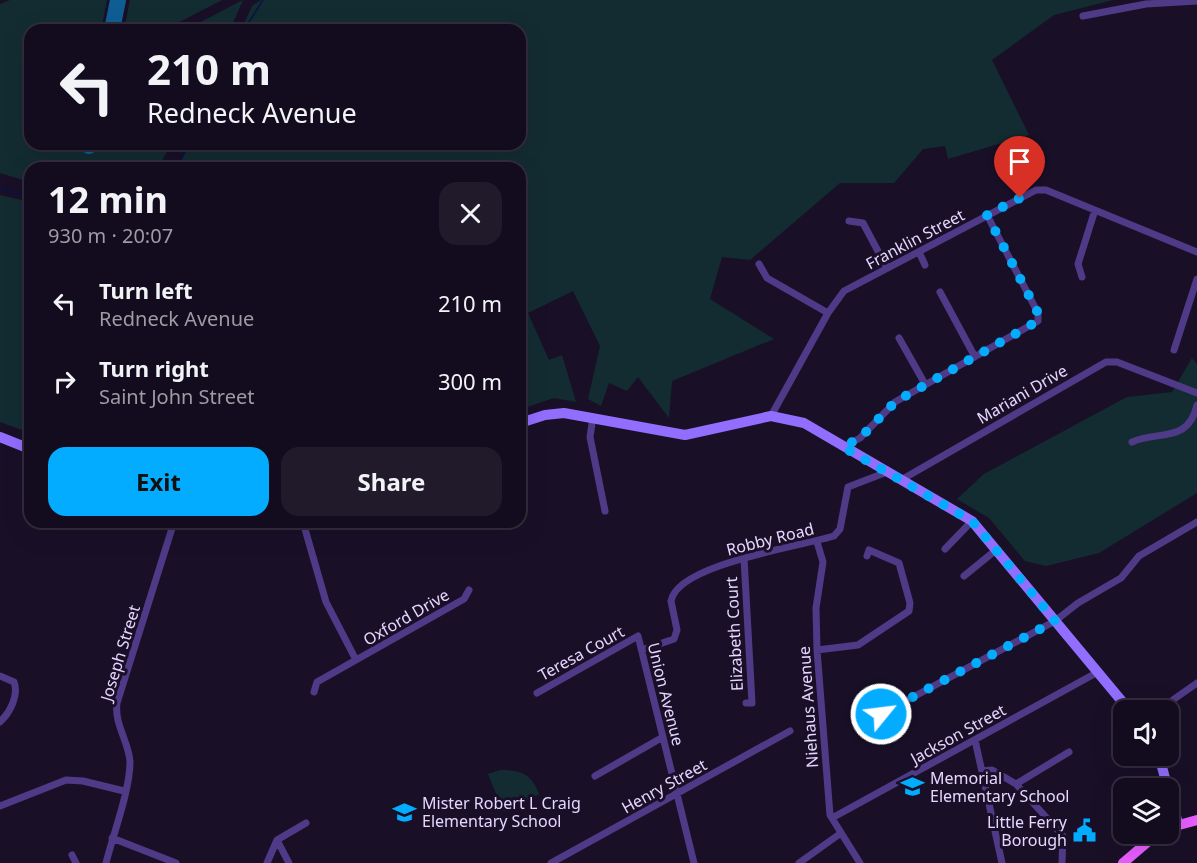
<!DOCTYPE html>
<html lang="en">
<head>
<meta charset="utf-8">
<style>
  body { margin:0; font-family:"Noto Sans",sans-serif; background:#201a2b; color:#f1f3f6; height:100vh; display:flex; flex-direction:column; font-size:22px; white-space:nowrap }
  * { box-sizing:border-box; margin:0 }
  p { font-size:20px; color:#9d9ba4 }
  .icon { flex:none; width:33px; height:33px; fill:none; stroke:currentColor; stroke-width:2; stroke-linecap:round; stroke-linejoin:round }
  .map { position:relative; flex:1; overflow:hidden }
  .sheet { position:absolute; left:24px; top:162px; width:502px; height:366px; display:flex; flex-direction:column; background:#130c1e; border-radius:18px; box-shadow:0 6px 24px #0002,0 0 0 2px #322c3c }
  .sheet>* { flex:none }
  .banner { position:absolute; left:24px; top:24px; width:502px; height:126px; border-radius:18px; box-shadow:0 6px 24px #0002,0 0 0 2px #322c3c; background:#130c1e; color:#f1f3f6; overflow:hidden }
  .buttons { position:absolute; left:1113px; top:700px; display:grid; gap:12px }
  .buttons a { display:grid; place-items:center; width:66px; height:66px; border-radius:12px; background:#130c1e; box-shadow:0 6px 24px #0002,0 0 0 2px #322c3c; font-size:30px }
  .pin { position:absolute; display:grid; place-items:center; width:51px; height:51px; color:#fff; margin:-62px -26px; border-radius:50% 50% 50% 0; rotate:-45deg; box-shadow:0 0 6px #0007 }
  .pin .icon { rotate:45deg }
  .me { position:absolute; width:66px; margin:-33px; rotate:61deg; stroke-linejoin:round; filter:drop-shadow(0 0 4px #0008) }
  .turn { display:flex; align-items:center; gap:21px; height:126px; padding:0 24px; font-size:27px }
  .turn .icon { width:78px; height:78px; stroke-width:2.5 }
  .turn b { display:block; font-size:42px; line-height:51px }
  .round { display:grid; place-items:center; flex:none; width:63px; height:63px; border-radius:18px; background:#201a2b }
  .headline { display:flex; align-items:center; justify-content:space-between; height:102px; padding:0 24px }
  h1 { font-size:36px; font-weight:700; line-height:45px }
  .cta { display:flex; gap:12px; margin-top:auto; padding:12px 24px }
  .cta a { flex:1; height:69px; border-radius:18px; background:#03acff; color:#111; font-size:24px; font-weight:700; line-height:69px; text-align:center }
  .cta a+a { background:#201a2b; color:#f1f3f6 }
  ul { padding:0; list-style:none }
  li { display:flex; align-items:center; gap:18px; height:78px; padding:0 24px }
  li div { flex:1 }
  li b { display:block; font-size:22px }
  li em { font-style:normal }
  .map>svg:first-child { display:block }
  .green { fill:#132c32 }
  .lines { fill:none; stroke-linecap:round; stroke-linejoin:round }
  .stream { stroke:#0a1247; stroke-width:1.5 }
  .taxiway { stroke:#0e5e94; stroke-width:16 }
  .street { stroke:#4f3a87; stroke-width:7 }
  .secondary { stroke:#926eff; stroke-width:10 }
  .primary { stroke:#e75eff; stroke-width:10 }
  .route { stroke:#03acff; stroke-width:10; stroke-dasharray:0 18 }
  .labels { text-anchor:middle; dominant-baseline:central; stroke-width:6; stroke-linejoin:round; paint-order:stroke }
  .street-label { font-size:16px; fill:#e5d7ff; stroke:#191028 }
  .poi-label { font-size:16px; fill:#e5d7ff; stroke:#191028; text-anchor:start }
</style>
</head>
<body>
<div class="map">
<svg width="1197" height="863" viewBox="0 0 1197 863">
  <rect width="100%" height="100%" fill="#191028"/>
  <path class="green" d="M10,0h97l-6,30h-71v114l71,2v-2h70l-13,24h-128v14l-30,-9v-169z
    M130,0h92l-58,30h-40z
    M243,0l-13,30h-45z
    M261,0h852l-59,15 -62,45 37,75 -81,24 -3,-13 -22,3 -29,34h-54l-90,77 -28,-3 -12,42 64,40 -102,42 -3,37 -31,-41 -11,14 -18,-8 -8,23 -13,-7 12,-53 -27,-55 -45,22 21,47 13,-5 14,47 -22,-4 -33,11 -1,-241h-343l11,-24h332v-114h-279l11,-24z
    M0,195l30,7v231l-30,-11z
    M1192,358l5,6v129l-98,60 -53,13 -21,-5 -36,-43 -32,-19 27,-25 143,-77 45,-5z
    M500,770c21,0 32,4 39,24l-34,18 -2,-1 -15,-37z"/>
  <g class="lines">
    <path class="stream" d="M244,30l19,-30
      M177,168l12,-24
      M0,189l30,7"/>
    <path class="taxiway" d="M112,30l6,-30
      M89,146v-2"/>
    <path class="street" d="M1083,16l63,-12 51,-3
      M849,221l14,2 24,45
      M919,252l6,13
      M759,264l8,14 61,35
      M1082,277l-4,-13 17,-54
      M940,292l35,65
      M899,338l26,46
      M1174,350l23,-71
      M771,416l57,-103 16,-22 192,-101h10l151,62
      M593,417l-3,20 15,74
      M1132,442c26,-12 56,2 65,-37
      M844,447l16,-9 35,-36 143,-81v-8l-51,-98
      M901,480l205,-118h11l80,31
      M303,522l23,80 30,58
      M817,542l6,20 -7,46 1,42 13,165 30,48
      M945,549l27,-28
      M744,558l8,145h-6
      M964,576l32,-26
      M642,650l32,-11 3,-9 -6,-29c6,-37 131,-55 163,-65l6,-7 8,-42 39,-15
      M817,650l41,-5 51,-34 1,-8 -11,-40 -30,-13 -2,6
      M0,676l14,6c5,13 -4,31 -14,40
      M314,692l3,-10 147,-83 5,-9
      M537,693l101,-57 56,227
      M1157,711l40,-28
      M861,725l194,-104 23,-18 43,-25 18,-22 58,-34
      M975,740l27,123
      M982,771l10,-1 24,14 53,-32
      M595,776l68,-39
      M1016,784l47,52 -1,27
      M0,806l66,-26 17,1 41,10
      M832,818l266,-146
      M112,838l64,25
      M277,840l12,23
      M72,855l4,8
      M106,863c7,-28 24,-73 24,-101 -1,-20 -16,-38 -13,-59l57,-181
      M267,863l10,-23 29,-17
      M551,863l239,-132
      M799,863l42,-30"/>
    <path class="secondary" d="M520,423l25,-8 19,-2 121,22 86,-19 33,7 168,98 158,190
      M0,437l30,12
      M1159,756l9,33
      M1168,790l10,33"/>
    <path class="primary" d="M1168,828l29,-8
      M1123,863l34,-29"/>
  </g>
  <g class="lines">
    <path class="route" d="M881,714l174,-93 -83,-100 -129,-74 17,-9 35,-36 143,-81v-8l-51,-98 33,-17"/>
  </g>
  <defs>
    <symbol id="school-bare" viewBox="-9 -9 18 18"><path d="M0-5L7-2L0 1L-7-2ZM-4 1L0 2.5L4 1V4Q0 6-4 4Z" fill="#03acff" stroke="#191028" stroke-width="2.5" paint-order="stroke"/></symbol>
    <symbol id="civic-bare" viewBox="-9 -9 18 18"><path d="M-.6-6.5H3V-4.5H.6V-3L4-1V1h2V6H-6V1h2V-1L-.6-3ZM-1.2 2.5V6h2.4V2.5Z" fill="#03acff" stroke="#191028" stroke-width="2.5" paint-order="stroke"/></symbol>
  </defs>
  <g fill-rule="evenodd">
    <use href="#school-bare" x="896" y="770" width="33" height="33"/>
    <use href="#school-bare" x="388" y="796" width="33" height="33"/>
    <use href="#civic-bare" x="1068" y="814" width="33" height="33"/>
  </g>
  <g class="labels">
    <g class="street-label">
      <text transform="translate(915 239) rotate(-28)">Franklin Street</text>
      <text transform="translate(1022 394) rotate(-30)">Mariani Drive</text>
      <text transform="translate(770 539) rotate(-14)">Robby Road</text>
      <text transform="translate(406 617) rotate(-30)">Oxford Drive</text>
      <text transform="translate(734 634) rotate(-93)">Elizabeth Court</text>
      <text transform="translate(120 653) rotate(-73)">Joseph Street</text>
      <text transform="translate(581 653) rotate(-29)">Teresa Court</text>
      <text transform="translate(666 694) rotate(76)">Union Avenue</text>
      <text transform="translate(808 707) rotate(-94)">Niehaus Avenue</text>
      <text transform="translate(958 734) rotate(-29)">Jackson Street</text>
      <text transform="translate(664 786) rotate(-29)">Henry Street</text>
    </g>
    <g class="poi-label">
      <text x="930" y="778">Memorial<tspan x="930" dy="18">Elementary School</tspan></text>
      <text x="422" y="803">Mister Robert L Craig<tspan x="422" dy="18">Elementary School</tspan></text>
      <text x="1067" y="822" text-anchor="end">Little Ferry<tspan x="1067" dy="18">Borough</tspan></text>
    </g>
  </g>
</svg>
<div class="buttons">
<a><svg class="icon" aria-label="sound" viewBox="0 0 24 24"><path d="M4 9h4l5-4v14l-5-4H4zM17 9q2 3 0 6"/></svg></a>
<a><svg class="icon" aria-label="layers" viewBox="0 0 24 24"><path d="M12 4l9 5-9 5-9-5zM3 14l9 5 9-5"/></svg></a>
</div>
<div class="pin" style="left:1020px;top:198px;background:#d93025"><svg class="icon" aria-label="arrive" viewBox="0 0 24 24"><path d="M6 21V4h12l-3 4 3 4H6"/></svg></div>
<svg class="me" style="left:881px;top:714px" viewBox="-20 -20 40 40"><circle r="17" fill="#03acff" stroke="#fff" stroke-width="3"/><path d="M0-11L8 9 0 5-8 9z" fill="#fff"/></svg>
<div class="banner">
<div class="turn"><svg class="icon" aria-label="left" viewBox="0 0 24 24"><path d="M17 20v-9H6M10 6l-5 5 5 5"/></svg><div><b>210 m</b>Redneck Avenue</div></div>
</div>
<section class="sheet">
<div class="headline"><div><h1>12 min</h1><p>930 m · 20:07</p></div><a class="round"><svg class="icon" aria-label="close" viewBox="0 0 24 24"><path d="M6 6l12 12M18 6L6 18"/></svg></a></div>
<ul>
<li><svg class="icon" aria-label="left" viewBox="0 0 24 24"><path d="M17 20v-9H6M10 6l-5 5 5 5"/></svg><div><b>Turn left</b><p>Redneck Avenue</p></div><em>210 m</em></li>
<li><svg class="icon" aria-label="right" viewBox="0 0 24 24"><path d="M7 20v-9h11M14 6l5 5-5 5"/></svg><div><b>Turn right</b><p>Saint John Street</p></div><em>300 m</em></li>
</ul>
<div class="cta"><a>Exit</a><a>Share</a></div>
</section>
</div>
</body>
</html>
